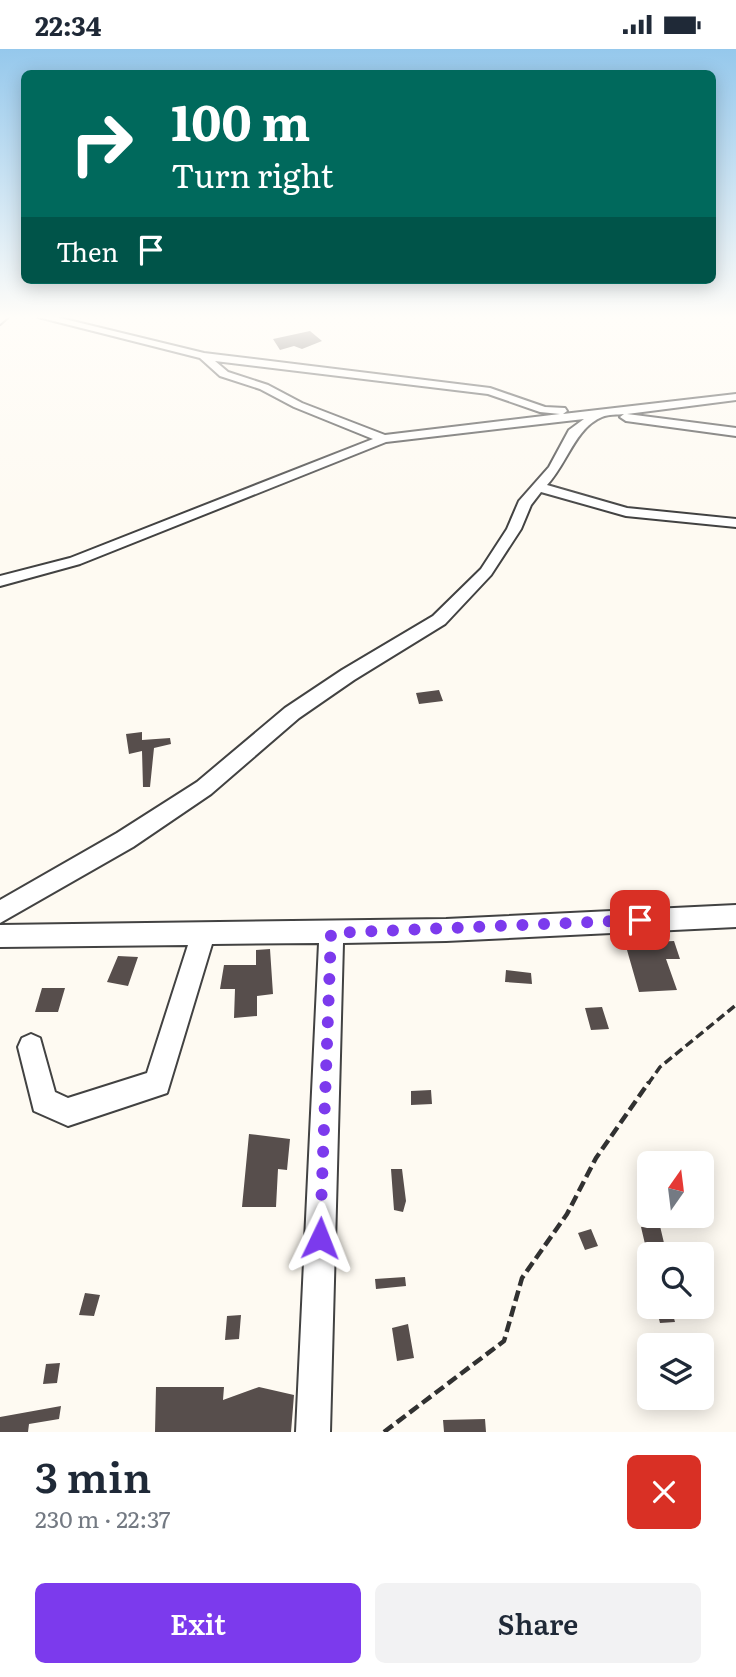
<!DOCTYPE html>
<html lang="en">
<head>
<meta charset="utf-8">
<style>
  body { margin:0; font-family:Literata,serif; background:#f2f2f3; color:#1f2937; height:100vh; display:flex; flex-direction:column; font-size:26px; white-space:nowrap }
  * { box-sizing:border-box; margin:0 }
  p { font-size:23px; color:#747a83 }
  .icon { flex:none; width:38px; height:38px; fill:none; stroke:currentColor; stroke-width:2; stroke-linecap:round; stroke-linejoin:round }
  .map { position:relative; height:1383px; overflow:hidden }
  .details { display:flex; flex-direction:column; background:#fff; flex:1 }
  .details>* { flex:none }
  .top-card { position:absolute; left:21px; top:21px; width:695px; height:214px; border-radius:10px; box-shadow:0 4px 18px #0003; background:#00695c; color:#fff; overflow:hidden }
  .needle { width:46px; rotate:14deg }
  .buttons { position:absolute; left:637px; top:1102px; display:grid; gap:14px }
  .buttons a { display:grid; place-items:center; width:77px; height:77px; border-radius:10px; background:#fff; box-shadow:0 4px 18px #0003; font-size:35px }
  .pin { position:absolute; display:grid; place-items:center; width:60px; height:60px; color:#fff; margin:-30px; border-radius:14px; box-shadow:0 4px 10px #0006 }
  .me { position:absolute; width:77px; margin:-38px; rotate:2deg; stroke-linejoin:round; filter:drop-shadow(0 0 5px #0008) }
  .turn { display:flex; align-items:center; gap:24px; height:147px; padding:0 35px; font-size:32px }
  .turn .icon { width:91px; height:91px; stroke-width:2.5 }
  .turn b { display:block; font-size:49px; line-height:60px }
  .then { display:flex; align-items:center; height:66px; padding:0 35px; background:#0003; gap:14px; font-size:26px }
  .round { display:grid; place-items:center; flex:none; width:74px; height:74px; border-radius:10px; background:#f2f2f3 }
  .overview { display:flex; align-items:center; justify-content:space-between; height:119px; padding:0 35px }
  h1 { font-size:42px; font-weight:600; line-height:52px }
  .cta { display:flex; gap:14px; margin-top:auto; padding:14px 35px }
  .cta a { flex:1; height:80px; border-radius:10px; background:#7c3aed; color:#fff; font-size:28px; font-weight:600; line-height:80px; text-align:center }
  .cta a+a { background:#f2f2f3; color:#1f2937 }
  .status { display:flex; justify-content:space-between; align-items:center; height:49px; padding:0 35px; background:#fff; direction:ltr }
  .status svg { height:19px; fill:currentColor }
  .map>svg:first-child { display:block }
  .building { fill:#574e4c }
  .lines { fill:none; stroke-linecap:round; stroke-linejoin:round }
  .minor-casing { stroke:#424242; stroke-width:4 }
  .path-far1 { stroke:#313131; stroke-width:3.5; stroke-dasharray:9 4.5; stroke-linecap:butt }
  .path { stroke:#313131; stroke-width:4.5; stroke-dasharray:11 5; stroke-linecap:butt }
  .minor { fill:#fff; fill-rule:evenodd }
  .route { stroke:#7c3aed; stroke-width:12; stroke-dasharray:0 21.6 }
</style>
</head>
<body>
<div class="status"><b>22:34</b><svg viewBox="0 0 49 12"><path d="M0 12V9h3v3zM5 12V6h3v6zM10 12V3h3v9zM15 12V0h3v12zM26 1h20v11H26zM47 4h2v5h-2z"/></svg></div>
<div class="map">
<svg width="736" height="1383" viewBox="0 0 736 1383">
  <rect width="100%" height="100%" fill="#fefaf2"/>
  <path class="building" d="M310,282l12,10 -20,8 -8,-3 -14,4 -7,-11z
    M439,641l4,11 -24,3 -3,-11z
    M142,683v8l28,-2 1,6 -17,4 -4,39h-7l-1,-36 -13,3 -3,-20z
    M674,892l6,18h-14l11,31 -38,2 -14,-49z
    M270,900l3,45 -16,2v20l-23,2 1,-29h-15l4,-24h32v-15z
    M118,907l20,1 -10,29 -21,-4z
    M506,921l25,3 1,11 -27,-2z
    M42,939h23l-7,24h-23z
    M602,958l7,22 -18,1 -6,-22z
    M431,1041l1,14 -21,1v-14z
    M249,1085l41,5 -3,31 -9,-1 -2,38h-34z
    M391,1120h11l4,32 -3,11 -9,-2z
    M660,1177l4,17 -19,1 -4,-17z
    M591,1180l7,17 -13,4 -7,-17z
    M405,1228l1,9 -30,3 -1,-10z
    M85,1244l15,2 -6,21 -15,-1z
    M656,1258h15l4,15 -15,1z
    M241,1266l-2,24 -14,1 2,-24z
    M408,1275l6,34 -17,3 -5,-33z
    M60,1314l-3,20 -14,1 3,-20z
    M156,1338h68l-1,13 36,-13 35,8 -3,37h-136z
    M61,1357l-2,13 -30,5 -1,8h-28v-15z
    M485,1370l1,13h-42l-1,-12z"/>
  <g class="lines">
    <defs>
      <path id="minor" d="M0,268h8l-8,7z
        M38,268h18l148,36 286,35 55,19 20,1 2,3 -4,3 173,-20v6l-109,14 109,14v8l-110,-15 -6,-4 4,-3c-6,1 -16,0 -22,3 -27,11 -35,47 -55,68l80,23 109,11v8l-110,-11 -85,-24 -10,13 -10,24 -30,46 -46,49 -91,56 -55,38 -88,76 -78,53 -133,76v-23l117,-67 80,-51 88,-74 57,-38 91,-54 48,-47 26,-40 12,-28 30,-34 20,-37 15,-11 -198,23 -306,122 -80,22v-10l70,-18 303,-119 -79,-32 -34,-18 -40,-13 -20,-18zM215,312l273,33 52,18 20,2 -175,21 -83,-32 -34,-18 -40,-13z
        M736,856v22l-290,14 -103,2 -13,489h-34l23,-489 -107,1 -45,149 -99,33 -34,-15 -16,-64 4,-9 9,-4 9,4 15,54 13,6 79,-25 41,-128 -188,2v-22l446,-6z"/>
    </defs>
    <use href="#minor" class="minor-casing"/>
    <path class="path-far1" d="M648,1035l12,-17 76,-62"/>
    <path class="path" d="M384,1383l120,-91 18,-63 45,-64 29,-56 53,-76"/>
    <use href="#minor" class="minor"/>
  </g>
  <linearGradient id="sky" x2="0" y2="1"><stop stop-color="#95c8ec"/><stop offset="0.58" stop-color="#fffdf9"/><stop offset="1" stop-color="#fffdf9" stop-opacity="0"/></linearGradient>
  <rect width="736" height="462" fill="url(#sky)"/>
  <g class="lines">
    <path class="route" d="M320,1189l11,-305 309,-13"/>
  </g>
</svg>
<div class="buttons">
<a><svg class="needle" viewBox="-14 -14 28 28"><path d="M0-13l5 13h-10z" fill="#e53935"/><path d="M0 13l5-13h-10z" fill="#747a83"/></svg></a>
<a><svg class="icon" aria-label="search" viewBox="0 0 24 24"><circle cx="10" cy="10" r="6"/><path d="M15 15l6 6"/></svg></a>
<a><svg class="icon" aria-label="layers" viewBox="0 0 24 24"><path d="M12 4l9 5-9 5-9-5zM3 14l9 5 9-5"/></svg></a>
</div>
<div class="pin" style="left:640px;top:871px;background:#d93025"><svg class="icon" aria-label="arrive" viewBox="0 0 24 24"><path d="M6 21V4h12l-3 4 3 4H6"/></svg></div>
<svg class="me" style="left:320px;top:1189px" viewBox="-20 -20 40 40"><path d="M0-17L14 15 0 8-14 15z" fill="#7c3aed" stroke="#fff" stroke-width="4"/></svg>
<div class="top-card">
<div class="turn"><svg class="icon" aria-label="right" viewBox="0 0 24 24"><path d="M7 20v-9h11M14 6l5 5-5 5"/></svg><div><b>100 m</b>Turn right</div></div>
<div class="then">Then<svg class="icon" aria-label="arrive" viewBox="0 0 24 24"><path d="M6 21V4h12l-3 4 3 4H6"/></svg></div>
</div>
</div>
<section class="details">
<div class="overview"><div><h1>3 min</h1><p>230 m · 22:37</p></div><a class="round" style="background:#d93025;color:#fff"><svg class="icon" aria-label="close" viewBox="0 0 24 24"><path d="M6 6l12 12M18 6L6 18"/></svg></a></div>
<div class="cta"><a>Exit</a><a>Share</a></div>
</section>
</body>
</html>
